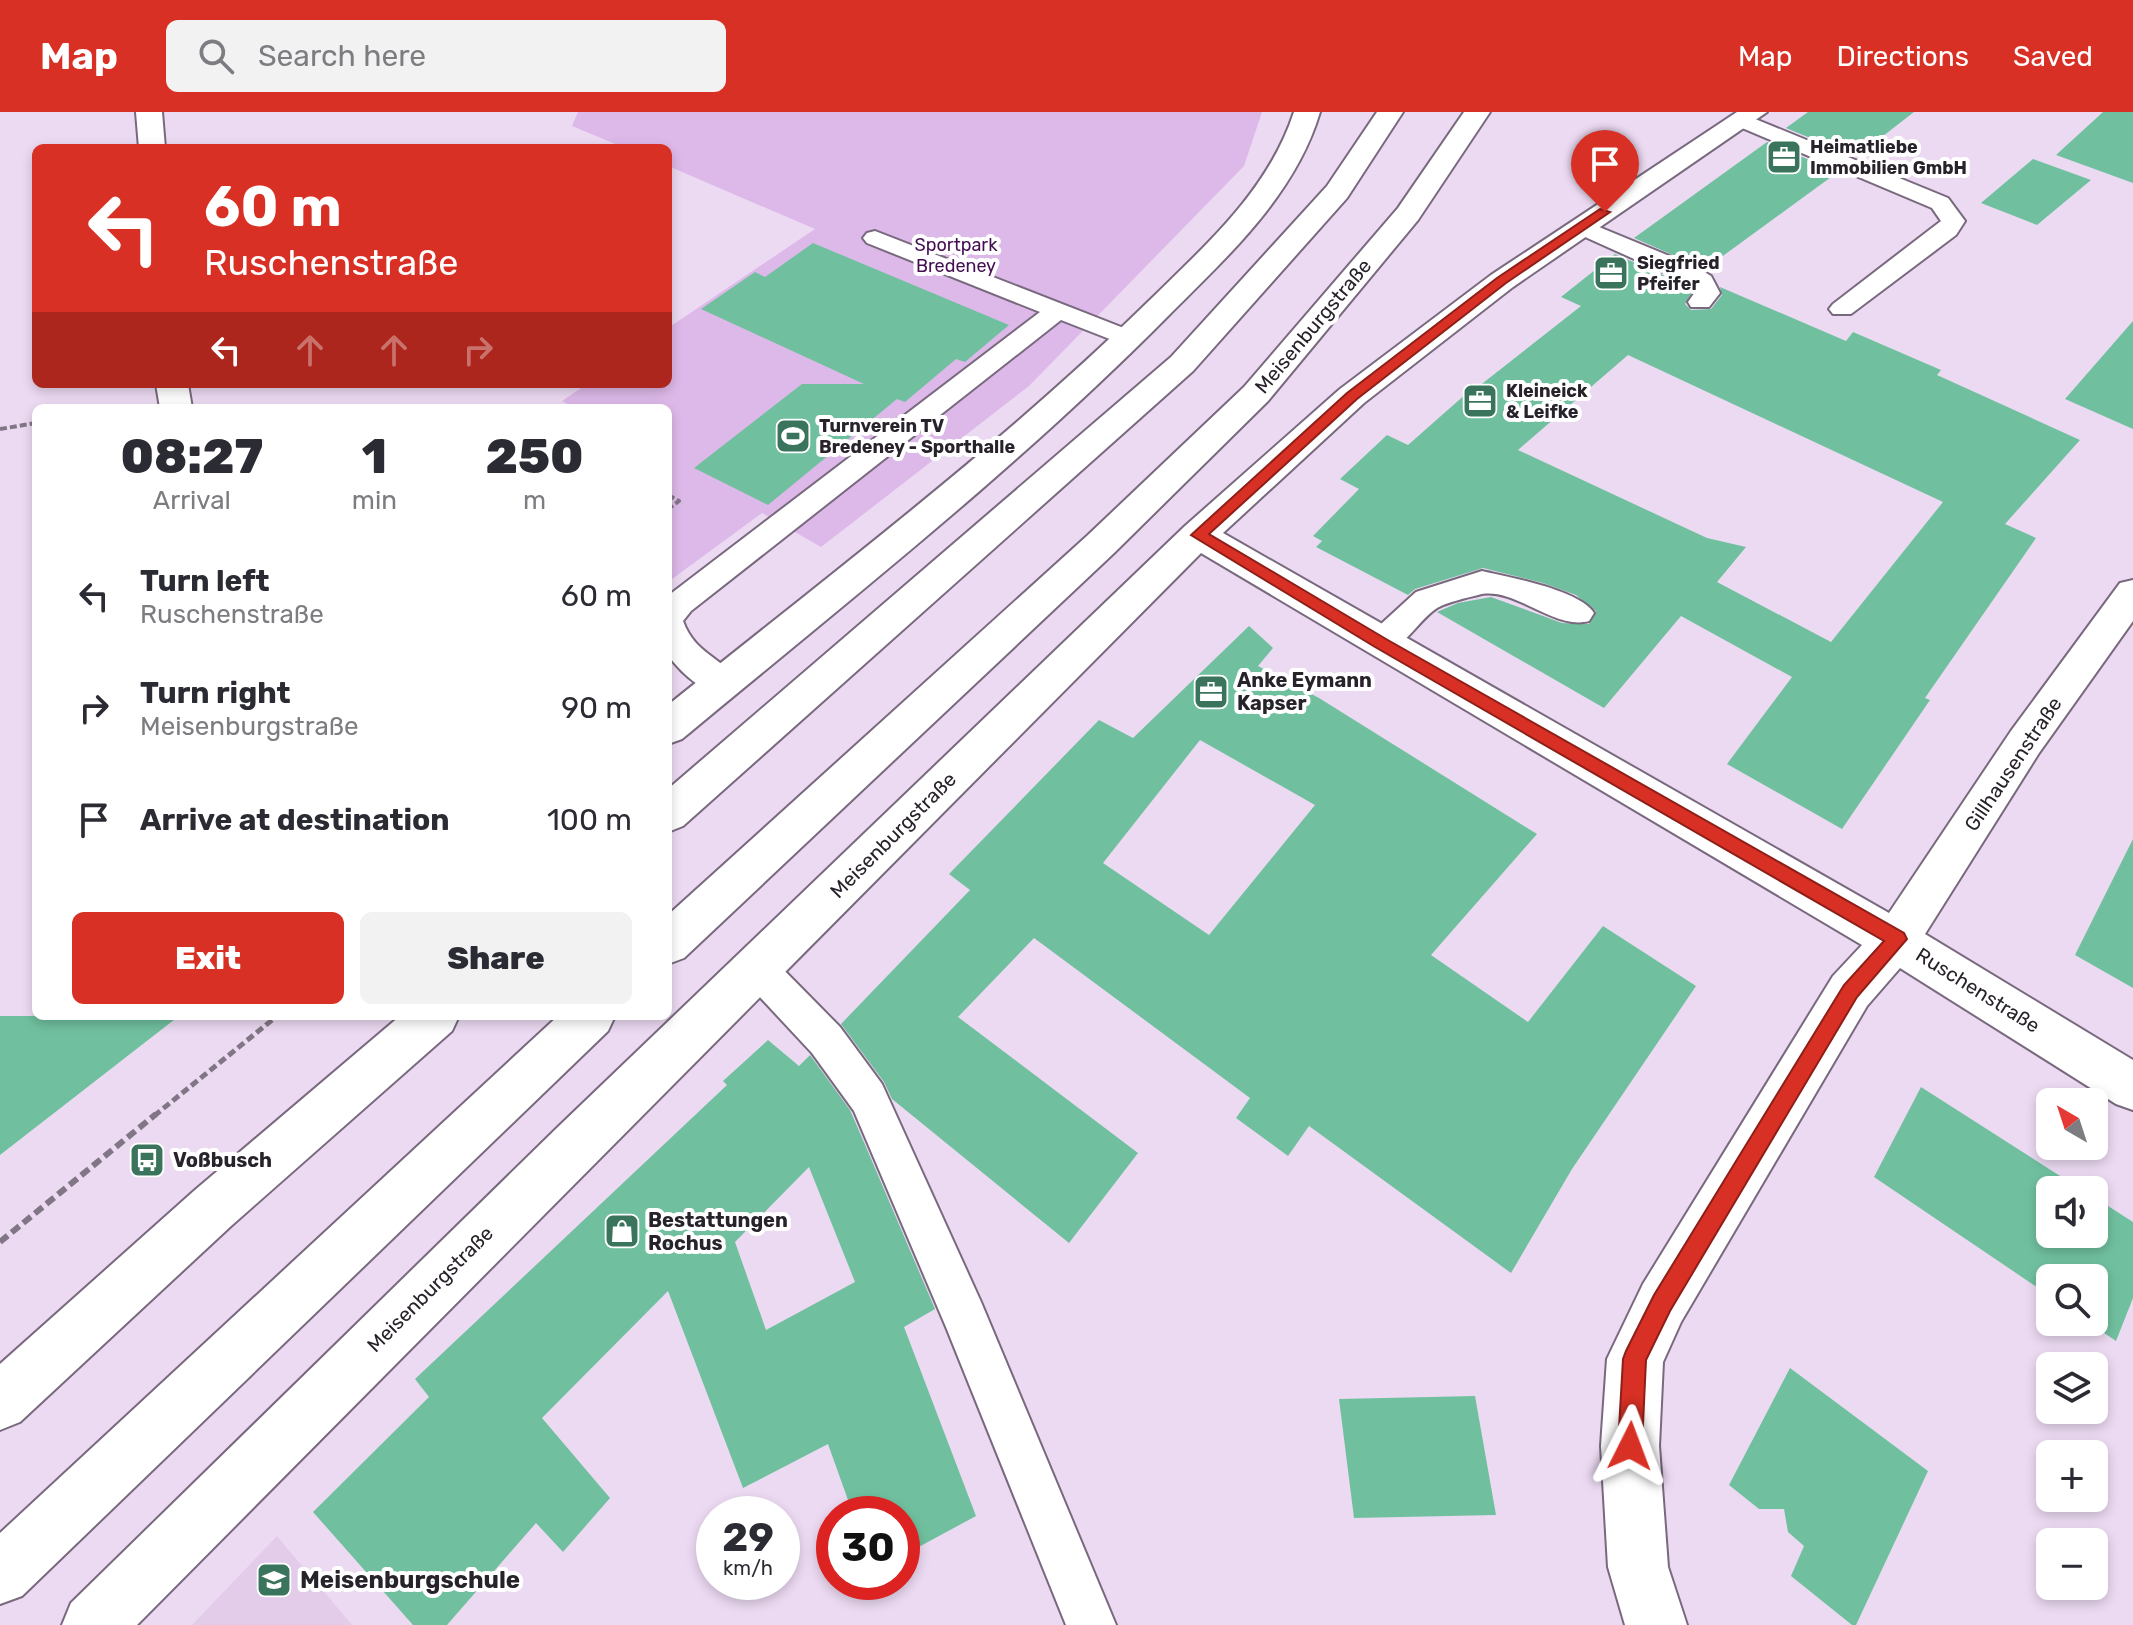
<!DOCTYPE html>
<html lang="en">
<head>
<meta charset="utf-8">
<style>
  body { margin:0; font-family:Rubik,sans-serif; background:#f2f2f3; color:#2b2b33; height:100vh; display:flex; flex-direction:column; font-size:30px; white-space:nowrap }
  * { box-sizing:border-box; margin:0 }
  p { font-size:26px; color:#7c7c81 }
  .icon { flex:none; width:44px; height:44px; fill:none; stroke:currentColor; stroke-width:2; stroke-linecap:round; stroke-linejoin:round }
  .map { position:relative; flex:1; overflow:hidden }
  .details { position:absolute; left:32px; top:292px; width:640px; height:616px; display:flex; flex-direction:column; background:#fff; border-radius:12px; box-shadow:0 4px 12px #0003 }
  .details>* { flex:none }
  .top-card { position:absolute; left:32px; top:32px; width:640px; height:244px; border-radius:12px; box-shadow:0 4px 12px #0003; background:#d93025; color:#fff; overflow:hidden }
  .needle { width:52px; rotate:321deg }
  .fabs { position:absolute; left:2036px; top:976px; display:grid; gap:16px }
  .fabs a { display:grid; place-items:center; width:72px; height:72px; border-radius:12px; background:#fff; box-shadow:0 4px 12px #0003; font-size:40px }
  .speed { position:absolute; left:696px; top:1384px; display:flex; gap:16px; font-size:40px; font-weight:700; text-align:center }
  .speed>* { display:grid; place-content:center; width:104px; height:104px; border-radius:50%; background:#fff; box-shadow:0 4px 12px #0003; line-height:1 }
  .speed small { font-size:20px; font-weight:400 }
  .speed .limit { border:12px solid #d22; background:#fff; color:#111 }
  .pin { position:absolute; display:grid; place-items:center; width:68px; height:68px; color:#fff; margin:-82px -34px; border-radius:50% 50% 50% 0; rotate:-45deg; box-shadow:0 0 8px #0007 }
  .pin .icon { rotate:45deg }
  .me { position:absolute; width:88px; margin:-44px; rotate:3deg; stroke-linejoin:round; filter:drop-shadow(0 0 6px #0008) }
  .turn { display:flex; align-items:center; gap:28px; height:168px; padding:0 40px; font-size:36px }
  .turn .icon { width:104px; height:104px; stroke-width:2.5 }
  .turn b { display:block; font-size:56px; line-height:68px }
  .lanes { display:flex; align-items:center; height:76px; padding:0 40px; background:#0003; justify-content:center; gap:40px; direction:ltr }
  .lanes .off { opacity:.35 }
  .eta { display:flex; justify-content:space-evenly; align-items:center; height:136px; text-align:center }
  .eta b { font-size:48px; font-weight:800; line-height:56px }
  .primary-button { display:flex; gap:16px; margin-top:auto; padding:16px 40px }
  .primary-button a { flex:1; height:92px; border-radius:12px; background:#d93025; color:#fff; font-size:32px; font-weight:800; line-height:92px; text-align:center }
  .primary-button a+a { background:#f2f2f3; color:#2b2b33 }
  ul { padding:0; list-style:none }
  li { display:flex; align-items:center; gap:24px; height:112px; padding:0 40px }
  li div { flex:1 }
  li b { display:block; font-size:30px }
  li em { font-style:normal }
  header { display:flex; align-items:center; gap:48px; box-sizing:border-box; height:112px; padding:0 40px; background:#d93025; color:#fff }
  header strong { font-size:38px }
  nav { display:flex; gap:44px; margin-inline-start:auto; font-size:28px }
  .search { width:560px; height:72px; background:#f2f2f3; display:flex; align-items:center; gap:20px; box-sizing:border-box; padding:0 28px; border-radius:12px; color:#7c7c81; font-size:30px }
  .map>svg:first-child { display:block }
  .built { fill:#e3ccea }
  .green { fill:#ddb9e9 }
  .building { fill:#70c09f; fill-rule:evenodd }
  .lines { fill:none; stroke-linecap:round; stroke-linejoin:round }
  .service-casing { stroke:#79697e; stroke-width:4 }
  .minor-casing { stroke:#79697e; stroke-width:4 }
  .secondary-casing { stroke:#79697e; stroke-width:4 }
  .path-far2 { stroke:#817685; stroke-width:4; stroke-dasharray:7 3; stroke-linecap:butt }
  .path-far1 { stroke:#817685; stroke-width:5; stroke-dasharray:8 4; stroke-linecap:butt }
  .path { stroke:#817685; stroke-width:6; stroke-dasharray:10 5; stroke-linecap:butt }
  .service { fill:#fff; fill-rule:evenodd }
  .minor { fill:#fff; fill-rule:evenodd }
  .secondary { fill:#fff; fill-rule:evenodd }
  .route { fill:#d93025; stroke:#8d1f18; stroke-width:2 }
  .labels { text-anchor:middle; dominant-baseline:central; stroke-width:8; stroke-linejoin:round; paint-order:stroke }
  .far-poi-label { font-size:18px; font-weight:bold; fill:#28222a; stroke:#fff; text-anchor:start }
  .far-park-label { font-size:18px; fill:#450e53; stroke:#fff }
  .street-label { font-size:20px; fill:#28222a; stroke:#fff }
  .poi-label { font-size:20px; font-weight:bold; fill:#28222a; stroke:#fff; text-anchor:start }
  .near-poi-label { font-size:24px; font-weight:bold; fill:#28222a; stroke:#fff; text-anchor:start }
</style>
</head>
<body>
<header>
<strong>Map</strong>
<div class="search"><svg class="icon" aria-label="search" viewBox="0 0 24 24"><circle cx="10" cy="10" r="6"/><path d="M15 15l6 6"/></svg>Search here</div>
<nav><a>Map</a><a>Directions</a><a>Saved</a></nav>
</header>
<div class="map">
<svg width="2133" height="1513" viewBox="0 0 2133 1513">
  <rect width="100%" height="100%" fill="#ecdaf2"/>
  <path class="built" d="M277,1424l75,89h-160z"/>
  <path class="green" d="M578,0h684l-18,54 -215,220 -208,161 -59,-34 -94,69v-174h-103l4,-3 -7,-4 25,-17h81v-56l147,-99 -147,-63v-18h-43l-53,-22z"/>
  <path class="building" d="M1808,0h106l-58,45 -70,-29z
    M2103,0h30v71l-77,-28z
    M1767,30l71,30 -133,97 -71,-31z
    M2033,47l58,21 -54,45 -56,-22z
    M813,131l196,82 -44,37 -9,-3 -51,43 -8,-3 -129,106 -74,-37 108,-84h62l-163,-75 54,-37 10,5z
    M1615,142l75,33 2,5 -7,12 6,6 20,-1 11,-14 -2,-8 126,54 7,-9 88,38 -4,5 143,65 -75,84 31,14 -111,160 5,2 -88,129 -115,-65 65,-87 -111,-61 -77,92 -167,-96 21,-9 33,-6 71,26 27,1 7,-13 -20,-16 -33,-12 -60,-15 -68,21 -7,6 -92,-48 6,-6 -9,-5 46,-47 -19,-10 47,-44 21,10 59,-52 2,1 112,-88 -20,-9zM1628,243l315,147 -112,140 -114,-60 29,-35 -39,-9 -189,-88z
    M2133,209v108l-68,-30z
    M1249,514l24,22 -15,18 61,32 218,136 -106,121 97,67 75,-96 93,60 -124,183 -61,104 -202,-147 -21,30 -52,-38 14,-20 -216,-160 -76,79 180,136 -69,90 -177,-144 -8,-17 -43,-58 129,-134 -21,-16 150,-154 34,18zM1200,628l115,65 -106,130 -106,-72z
    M2133,727v149l-58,-33z
    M0,904h179l-179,139z
    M768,928l31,26 11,-11 40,55 16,37 69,162 -31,18 72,189 -74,40v-42h-49l-25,-70 -85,44 -75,-197 -126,127 68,80 -47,54 -27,-29 -89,102h-34l-100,-113 116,-115 -14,-18 312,-294 -4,-4zM809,1055l46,115 -89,48 -31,-88z
    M1921,975l161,103h-32v44h44v-37l39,25v76l-17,43 -28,-19h6v-44h-44v18l-176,-119z
    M1790,1256l138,103 -72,154h-4l-61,-49 13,-30 -16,-14 -4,-23h-25l-30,-24z
    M1475,1284l21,119 -142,3 -15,-119z"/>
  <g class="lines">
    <defs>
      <path id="service" d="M1743,2l205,84 17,23 -9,14 -105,79h-18l-4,-5 4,-5 108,-83 -9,-13 -197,-83 -3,-5 3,-5z
        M1582,108l114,47 15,9 9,17 -11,14h-18l-3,-5 7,-10 -3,-7 -118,-53 -4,-5 4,-5z
        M875,119l264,103 4,5 -4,5 -9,3 -69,-27 -370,291 -8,10c12,34 41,36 55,62l-5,9c-24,8 -51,-18 -65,-37l1,-60 371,-283 -173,-69 -4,-5 4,-5z
        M1482,459c26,6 98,19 112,42l-5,8c-34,10 -76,-36 -111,-26 -12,3 -30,7 -41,13 -23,15 -38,53 -68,43l-5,-8 5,-8 47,-43z
        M757,839l13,5 70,71 42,57 99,218 135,323h-50l-120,-298 -92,-216 -42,-58 -68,-73 -6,-12 6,-12z"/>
      <path id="minor" d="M136,0h26l3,36h-26z
        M1294,0h26c-25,83 -90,142 -150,202 -151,153 -322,287 -488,425l-14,5v-39c164,-132 333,-259 484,-407 56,-55 117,-109 142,-186z
        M1737,0h30l-254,175 -149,116 -141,130 666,380 122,-182 109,-148 13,-3v41l-94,132 -114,181 208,126v50l-17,-6 -216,-136 -33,38 -186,316 -18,40 -4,84 9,121 19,58h-62l-17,-58 -7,-121 6,-87 36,-75 190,-308 29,-31 -661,-392 -1064,1072h-75l9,-22 488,-477 626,-600 155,-137 151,-114z
        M156,272h32l4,24h-32z"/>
      <path id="secondary" d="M1377,0h26l-56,86 -154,173 -510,455 -15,6v-43l503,-432 156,-171z
        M1464,0h26l-72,108 -150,181 -154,152 -430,405 -16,6v-49l420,-380 156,-148 154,-179z
        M400,904h59l-7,15 -221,195 -211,196 -20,8v-66l195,-174z
        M558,904h57l-7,15 -586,565 -22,8v-71z"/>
    </defs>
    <use href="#service" class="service-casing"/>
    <use href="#minor" class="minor-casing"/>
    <use href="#secondary" class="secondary-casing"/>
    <path class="path-far2" d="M0,317l36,-6
      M668,383l11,6 -11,8"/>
    <path class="path-far1" d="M154,1004l123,-100"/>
    <path class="path" d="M0,1130l156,-128"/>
    <use href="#service" class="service"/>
    <use href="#minor" class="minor"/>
    <use href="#secondary" class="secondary"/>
  </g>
  <path class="route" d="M1600,97l10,3 -104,71 -149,116 -148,135 177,105 518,294 3,6 -50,58 -187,314 -24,49 -4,86 -3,8 -9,4 -8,-4 -4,-8 5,-87 3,-8 28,-56 190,-310 40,-44 -509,-294 -184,-112 156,-142 150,-115z"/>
  <defs>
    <symbol id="office-square" viewBox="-11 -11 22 22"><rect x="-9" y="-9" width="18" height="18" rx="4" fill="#3a745d" stroke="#fff"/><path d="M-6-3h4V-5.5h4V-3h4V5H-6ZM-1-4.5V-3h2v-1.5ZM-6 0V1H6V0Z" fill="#fff"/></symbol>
    <symbol id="stadium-square" viewBox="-11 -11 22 22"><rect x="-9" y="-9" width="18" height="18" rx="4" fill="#3a745d" stroke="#fff"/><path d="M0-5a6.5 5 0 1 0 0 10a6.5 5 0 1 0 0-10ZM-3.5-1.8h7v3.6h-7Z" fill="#fff"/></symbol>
    <symbol id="bus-square" viewBox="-11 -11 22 22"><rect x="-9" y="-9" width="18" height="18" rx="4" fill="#3a745d" stroke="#fff"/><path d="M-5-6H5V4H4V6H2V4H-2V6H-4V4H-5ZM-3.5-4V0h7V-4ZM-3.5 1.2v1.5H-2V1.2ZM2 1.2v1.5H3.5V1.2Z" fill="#fff"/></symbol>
    <symbol id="shop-square" viewBox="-11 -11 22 22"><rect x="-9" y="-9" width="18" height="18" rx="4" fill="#3a745d" stroke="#fff"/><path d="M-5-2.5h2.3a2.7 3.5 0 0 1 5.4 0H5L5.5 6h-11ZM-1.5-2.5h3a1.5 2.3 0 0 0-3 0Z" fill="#fff"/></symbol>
    <symbol id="school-square" viewBox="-11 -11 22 22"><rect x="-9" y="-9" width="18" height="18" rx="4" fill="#3a745d" stroke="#fff"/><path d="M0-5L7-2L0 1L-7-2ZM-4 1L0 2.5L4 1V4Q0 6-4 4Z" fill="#fff"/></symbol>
  </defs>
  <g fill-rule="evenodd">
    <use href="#office-square" x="1764" y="25" width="40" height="40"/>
    <use href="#office-square" x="1591" y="141" width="40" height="40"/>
    <use href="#office-square" x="1460" y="269" width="40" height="40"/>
    <use href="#stadium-square" x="773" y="304" width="40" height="40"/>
    <use href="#office-square" x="1191" y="560" width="40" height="40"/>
    <use href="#bus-square" x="127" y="1028" width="40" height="40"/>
    <use href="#shop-square" x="602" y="1099" width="40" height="40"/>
    <use href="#school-square" x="254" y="1448" width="40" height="40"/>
  </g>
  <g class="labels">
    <g class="far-poi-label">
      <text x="1810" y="35">Heimatliebe<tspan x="1810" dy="21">Immobilien GmbH</tspan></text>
      <text x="1637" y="151">Siegfried<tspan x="1637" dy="21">Pfeifer</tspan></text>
      <text x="1506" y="279">Kleineick<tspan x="1506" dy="21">&amp; Leifke</tspan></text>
      <text x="819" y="314">Turnverein TV<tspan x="819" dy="21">Bredeney - Sporthalle</tspan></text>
    </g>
    <g class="far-park-label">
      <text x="956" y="133">Sportpark<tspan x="956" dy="21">Bredeney</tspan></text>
    </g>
    <g class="street-label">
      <text transform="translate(1313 214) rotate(-50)">Meisenburgstraße</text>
      <text transform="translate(2013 652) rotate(-56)">Gillhausenstraße</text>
      <text transform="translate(893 723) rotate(-45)">Meisenburgstraße</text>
      <text transform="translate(1978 878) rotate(32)">Ruschenstraße</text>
      <text transform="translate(430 1177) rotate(-45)">Meisenburgstraße</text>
    </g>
    <g class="poi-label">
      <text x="1237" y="568">Anke Eymann<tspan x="1237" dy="23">Kapser</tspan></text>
      <text x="173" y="1048">Voßbusch</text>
      <text x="648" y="1108">Bestattungen<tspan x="648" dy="23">Rochus</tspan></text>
    </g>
    <g class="near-poi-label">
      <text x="300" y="1468">Meisenburgschule</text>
    </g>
  </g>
</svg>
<div class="fabs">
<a><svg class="needle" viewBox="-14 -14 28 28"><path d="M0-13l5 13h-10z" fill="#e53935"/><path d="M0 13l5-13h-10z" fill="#7c7c81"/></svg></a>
<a><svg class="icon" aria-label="sound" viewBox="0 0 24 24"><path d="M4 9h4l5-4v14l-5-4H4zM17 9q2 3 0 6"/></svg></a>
<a><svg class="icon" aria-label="search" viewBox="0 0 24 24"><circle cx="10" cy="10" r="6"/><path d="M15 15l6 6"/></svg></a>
<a><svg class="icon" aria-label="layers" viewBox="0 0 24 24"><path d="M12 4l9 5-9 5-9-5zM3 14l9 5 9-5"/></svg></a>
<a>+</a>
<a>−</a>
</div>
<div class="speed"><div>29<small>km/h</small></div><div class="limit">30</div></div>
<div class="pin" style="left:1605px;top:100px;background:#d93025"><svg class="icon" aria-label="arrive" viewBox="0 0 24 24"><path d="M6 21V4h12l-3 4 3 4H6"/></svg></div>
<svg class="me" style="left:1630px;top:1334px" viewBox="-20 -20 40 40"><path d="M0-17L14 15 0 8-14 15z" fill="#d93025" stroke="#fff" stroke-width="4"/></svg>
<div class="top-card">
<div class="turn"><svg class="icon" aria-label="left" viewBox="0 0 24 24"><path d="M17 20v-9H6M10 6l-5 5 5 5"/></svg><div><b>60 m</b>Ruschenstraße</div></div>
<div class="lanes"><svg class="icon" aria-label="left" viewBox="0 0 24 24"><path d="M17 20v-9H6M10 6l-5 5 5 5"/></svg><svg class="icon off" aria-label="ahead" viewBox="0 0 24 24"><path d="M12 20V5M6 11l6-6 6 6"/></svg><svg class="icon off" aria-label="ahead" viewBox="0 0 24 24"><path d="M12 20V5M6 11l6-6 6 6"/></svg><svg class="icon off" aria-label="right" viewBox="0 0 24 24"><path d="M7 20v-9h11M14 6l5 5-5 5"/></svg></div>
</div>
<section class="details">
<div class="eta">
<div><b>08:27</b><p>Arrival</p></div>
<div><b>1</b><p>min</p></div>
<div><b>250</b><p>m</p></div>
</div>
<ul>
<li><svg class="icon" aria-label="left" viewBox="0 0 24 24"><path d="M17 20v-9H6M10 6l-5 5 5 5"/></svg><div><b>Turn left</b><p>Ruschenstraße</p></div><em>60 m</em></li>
<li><svg class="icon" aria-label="right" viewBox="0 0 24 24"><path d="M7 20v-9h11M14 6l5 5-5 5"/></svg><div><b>Turn right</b><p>Meisenburgstraße</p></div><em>90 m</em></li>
<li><svg class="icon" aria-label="arrive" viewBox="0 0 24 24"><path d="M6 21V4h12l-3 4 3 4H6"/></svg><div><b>Arrive at destination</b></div><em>100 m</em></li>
</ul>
<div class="primary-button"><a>Exit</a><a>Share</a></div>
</section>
</div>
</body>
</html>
